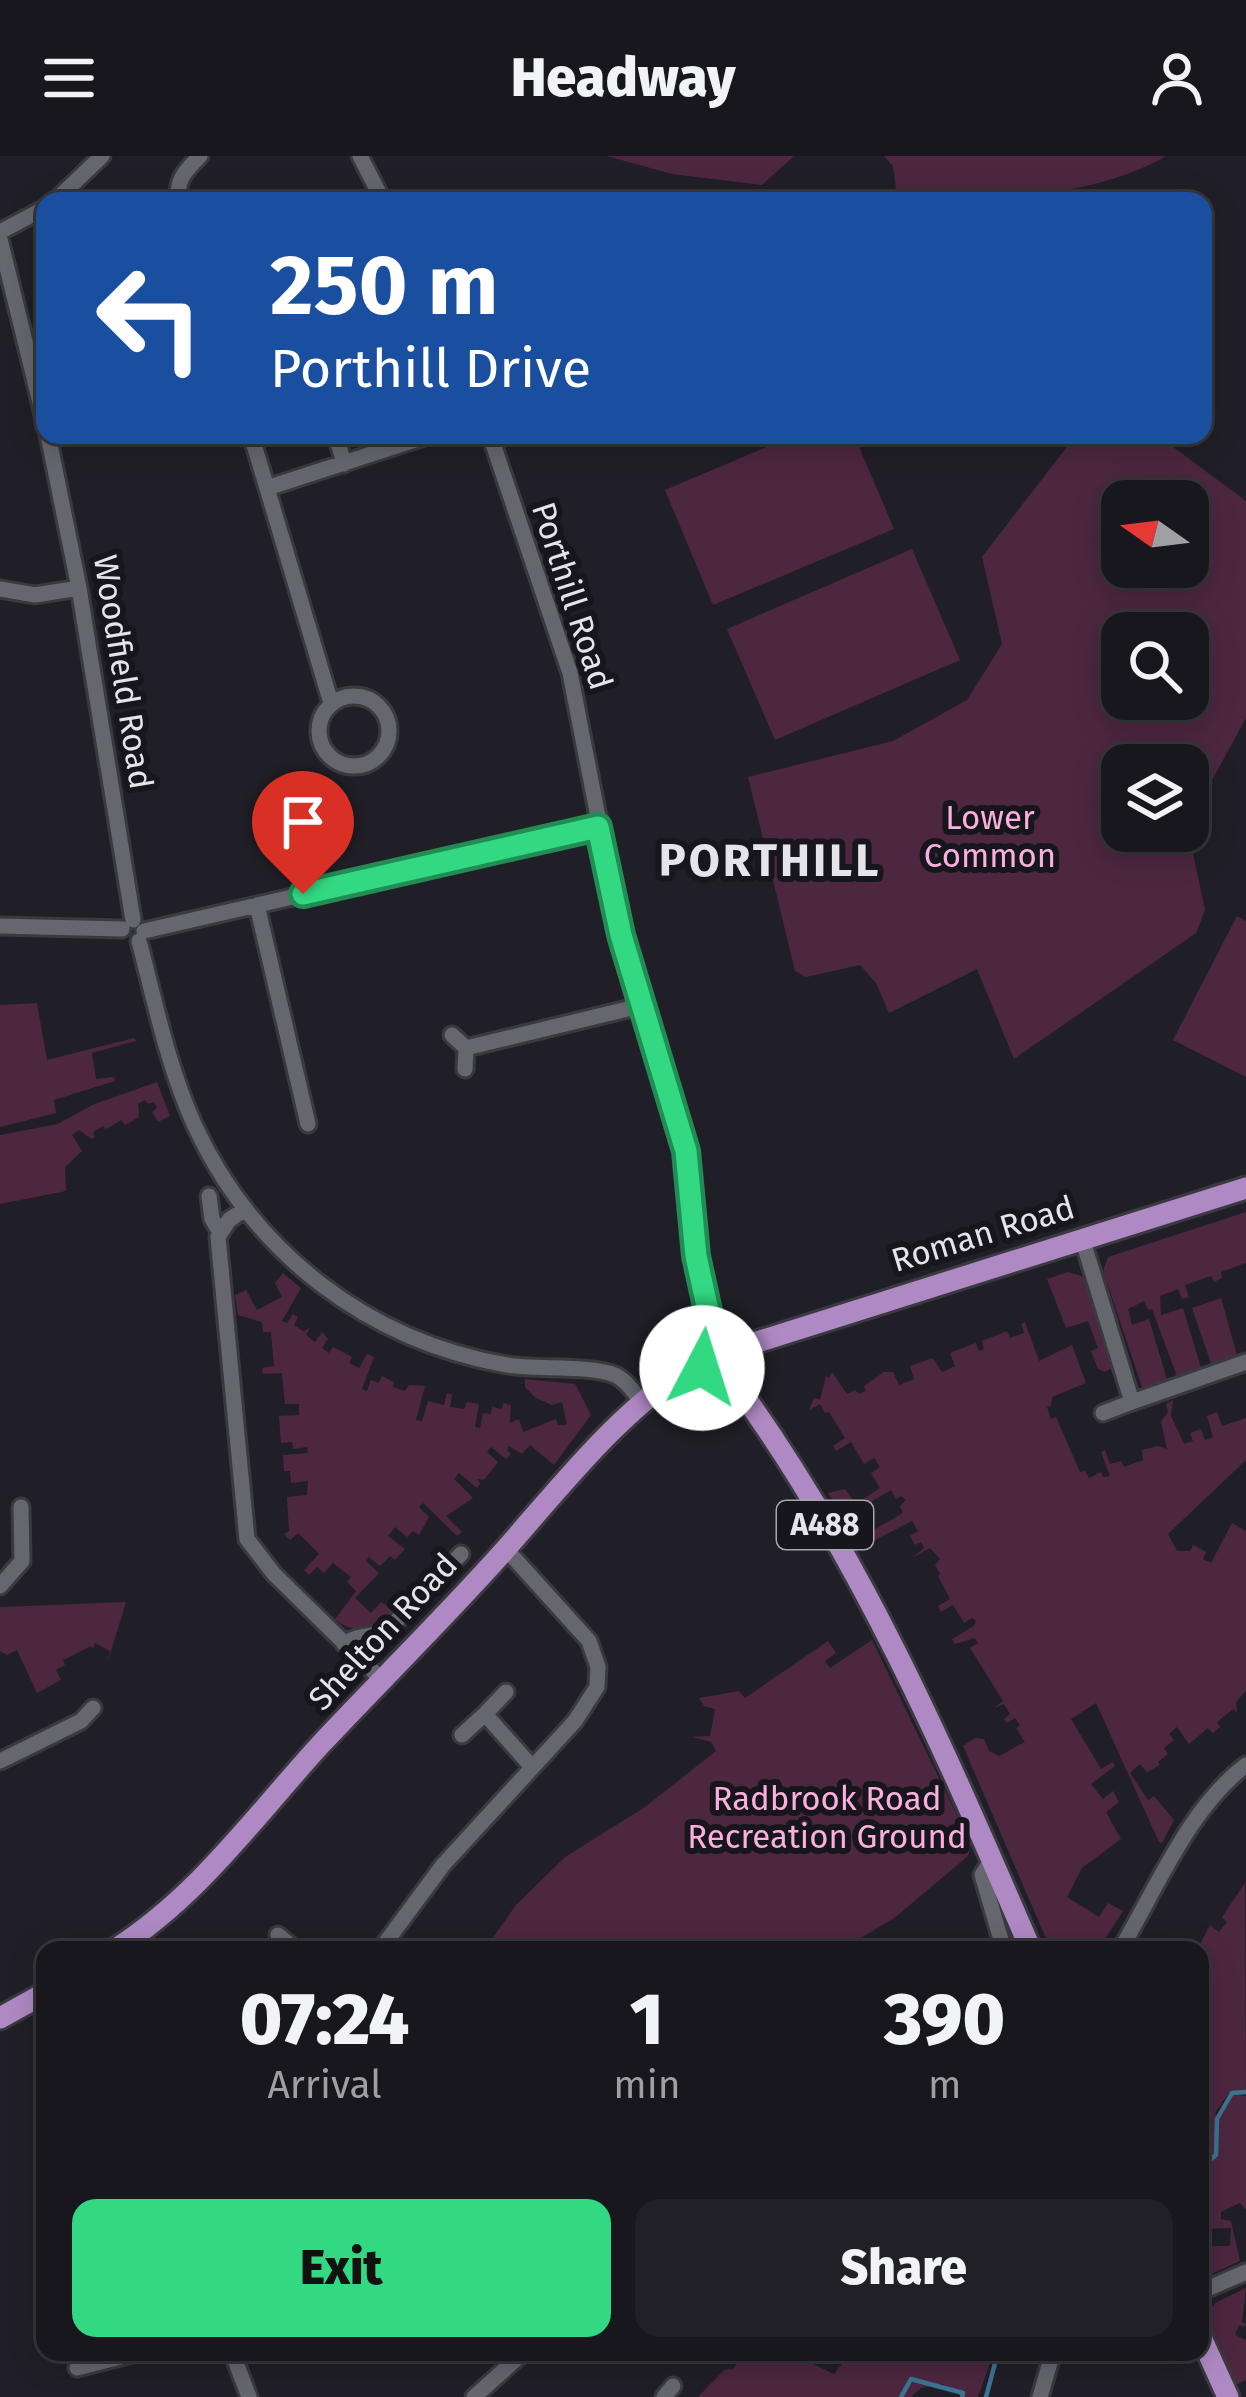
<!DOCTYPE html>
<html lang="en">
<head>
<meta charset="utf-8">
<style>
  body { margin:0; font-family:"Fira Sans",sans-serif; background:#212026; color:#f1f3f6; height:100vh; display:flex; flex-direction:column; font-size:45px; white-space:nowrap }
  * { box-sizing:border-box; margin:0 }
  p { font-size:39px; color:#9f9fa4 }
  .icon { flex:none; width:66px; height:66px; fill:none; stroke:currentColor; stroke-width:2; stroke-linecap:round; stroke-linejoin:round }
  .map { position:relative; flex:1; overflow:hidden }
  .panel { position:absolute; left:36px; top:1785px; width:1173px; height:420px; display:flex; flex-direction:column; background:#18171d; border-radius:24px; box-shadow:0 6px 30px #0003,0 0 0 3px #36363b }
  .panel>* { flex:none }
  .hud { position:absolute; left:36px; top:36px; width:1176px; height:252px; border-radius:24px; box-shadow:0 6px 30px #0003,0 0 0 3px #36363b; background:#1a4fa0; color:#fff; overflow:hidden }
  .needle { width:78px; rotate:284deg }
  .controls { position:absolute; left:1101px; top:324px; display:grid; gap:24px }
  .controls a { display:grid; place-items:center; width:108px; height:108px; border-radius:24px; background:#18171d; box-shadow:0 6px 30px #0003,0 0 0 3px #36363b; font-size:60px }
  .pin { position:absolute; display:grid; place-items:center; width:102px; height:102px; color:#fff; margin:-123px -51px; border-radius:50% 50% 50% 0; rotate:-45deg; box-shadow:0 0 12px #0007 }
  .pin .icon { rotate:45deg }
  .me { position:absolute; width:132px; margin:-66px; rotate:5deg; stroke-linejoin:round; filter:drop-shadow(0 0 9px #0008) }
  .turn { display:flex; align-items:center; gap:42px; height:252px; padding:0 36px; font-size:54px }
  .turn .icon { width:156px; height:156px; stroke-width:2.5 }
  .turn b { display:block; font-size:84px; line-height:102px }
  .eta { display:flex; justify-content:space-evenly; align-items:center; height:204px; text-align:center }
  .eta b { font-size:72px; font-weight:800; line-height:84px }
  .primary-button { display:flex; gap:24px; margin-top:auto; padding:24px 36px }
  .primary-button a { flex:1; height:138px; border-radius:24px; background:#33d882; color:#111; font-size:48px; font-weight:800; line-height:138px; text-align:center }
  .primary-button a+a { background:#212026; color:#f1f3f6 }
  header { display:flex; justify-content:space-between; align-items:center; height:156px; padding:0 36px; background:#18171d; font-size:54px; font-weight:800 }
  .map>svg:first-child { display:block }
  .green { fill:#4d2740; fill-rule:evenodd }
  .lines { fill:none; stroke-linecap:round; stroke-linejoin:round }
  .stream { stroke:#3c7493; stroke-width:4.5 }
  .minor-casing { stroke:#3a3940; stroke-width:21 }
  .major-casing { stroke:#3a3940; stroke-width:27 }
  .minor { stroke:#66666f; stroke-width:15 }
  .major { stroke:#af89c4; stroke-width:21 }
  .route-casing { stroke:#218c54; stroke-width:30 }
  .route { stroke:#33d882; stroke-width:21 }
  .labels { text-anchor:middle; dominant-baseline:central; stroke-width:12; stroke-linejoin:round; paint-order:stroke }
  .shield { fill:#17161d; stroke:#a7a6ac; stroke-width:3 }
  .shield-label { font-size:30px; font-weight:bold; fill:#e5e4ea }
  .street-label { font-size:33px; fill:#e5e4ea; stroke:#17161d }
  .park-label { font-size:33px; fill:#faafde; stroke:#17161d }
  .district-label { font-size:45px; font-weight:bold; letter-spacing:3px; fill:#e5e4ea; stroke:#17161d }
</style>
</head>
<body>
<header><svg class="icon" aria-label="menu" viewBox="0 0 24 24"><path d="M4 6h16M4 12h16M4 18h16"/></svg>Headway<svg class="icon" aria-label="person" viewBox="0 0 24 24"><circle cx="12" cy="8" r="4"/><path d="M4 21q1-7 8-7t8 7"/></svg></header>
<div class="map">
<svg width="1246" height="2241" viewBox="0 0 1246 2241">
  <rect width="100%" height="100%" fill="#201f27"/>
  <path class="green" d="M607,0h187l-32,29 -90,-11z
    M884,0h282c-62,36 -149,44 -220,41l-5,4h-20l-25,-12 -3,-23z
    M795,279h59l40,94 -181,76 -48,-115z
    M1076,279h81l89,66v217l-58,106v-59h-66v66l66,-1 17,80 -9,23 -182,126 -37,-90 -88,44 -13,-30 -16,-18 -54,12 -11,-6 -47,-194 145,-36 74,-41 35,-56 -20,-87zM1188,345v66h-66v-66zM1122,477h66v66h-66z
    M912,393l48,111 -185,80 -48,-111z
    M1237,760l9,5v156l-73,-37z
    M37,847l10,57 87,-22 2,3 -44,12 4,26 18,-2 1,4 -61,19 2,13 -56,14v-122z
    M157,926l13,34 -12,6 -6,-10 5,-4 -3,-6 -6,2 -3,-4 -7,4 1,13 -14,8 -4,-5 -15,9 -3,-3 -10,6 2,5 -3,2 -13,-9 -7,5 10,16 -17,16 1,24 -66,13v-69l58,-11 34,-19z
    M1246,1056v51l-25,9 1,6 -8,4 -3,-6 -26,9 4,12 -7,2 -4,-10 -18,7 1,19 22,-7 19,63 -24,8 -26,-70 -4,1 -4,-9 -16,8 4,16 17,-6 19,64 -19,7 -7,-3 -39,-116 5,-14z
    M1068,1116l20,6 28,88 -11,6 -7,-3 -7,-18 7,-3 -10,-27 -22,7 -19,-49z
    M283,1117l18,15 -19,33 5,2 6,-9 5,3 -4,8 9,6 7,-3 -4,7 9,7 7,-10 6,7 -6,9 7,5 4,-6 19,10 -3,6 10,5 8,-14 7,3 -12,32 5,2 4,-11 8,3 3,-7 12,6 -1,5 12,4 4,-6 16,1 -9,34 6,1 6,-20 16,4 3,-12 5,2 -2,12 14,2 3,-7 12,2 -4,23 5,1 3,-15 8,1 1,-7 10,2 1,-6 8,2 -1,18 9,-4 4,13 33,-13 2,6h9l-5,-23 -10,3 -16,-7 -11,-11v-8l50,5 16,31 -37,50 -24,-20 -8,9 -13,-8 -2,4 4,4 -5,5 -15,-12 -4,5 11,10 -14,18 -7,-1 3,5 -3,4 -18,-15 -5,6 19,19 -27,18 16,16 -5,4 -34,-33 -4,4 10,10 -10,18 -6,-4 -6,6 -12,-10 -7,9 17,13 -10,11 -5,-4 -10,10 -11,-9 -3,4 13,12 -24,25 16,15 10,-11 13,9c-17,17 -39,26 -59,8l21,-28 -9,-9 4,-5 -18,-14 -9,10 -7,-6 -8,8 -5,-5 15,-16 -21,-21 -8,7 -6,-6 5,-3 -2,-34 20,-2 1,-14 -17,2 -1,-12h-6l-1,-16 25,-2 -1,-6 -14,2 -1,-7 -11,1 -2,-27 20,-1v-11h-14l-3,-31 -19,1 -1,-6 12,-2 -3,-34h-8l-1,-10 -24,-7 -3,-20 11,-5 11,20 25,-13 -7,-14z
    M1221,1142l16,57 -21,9 -5,-1 -19,-55z
    M1025,1166l14,39 33,-16 14,38 -34,14 -1,8 -4,2 4,12 5,-2 24,55 5,-1 4,7 12,-6 2,5 7,-1 -9,-24 4,-2 5,14 11,-3 3,6 19,-7 -1,-10 16,-4 9,3 -6,-27 7,-10 -2,-8 7,-4 -2,16 13,28 9,-3 -3,-8 11,-4 4,11 8,-3 -6,-21 10,-4 5,14 24,-8v42l-78,74 9,17h13l3,-6 13,7 -3,7 8,4 21,-40 14,8v160l-10,11 1,11 -4,-4 -16,13 3,5 -7,6 -5,-5 -19,16 -12,-17 -8,7 5,6 -10,8 4,6 -10,8 2,3 -13,7 -7,-8 -10,9 18,27 6,-4 20,24 -12,23 -3,-1 -63,-139 -25,16 30,50 12,-7 2,4 -24,18 12,15 10,-8 6,11 -13,10 15,27 -39,29 -15,29 32,20 9,-14 15,8 -25,39h-47l-88,-204 12,-8 9,1 5,12 10,5 26,-14 -9,-14 4,-3 -5,-7 -8,5 -3,-4 6,-5 -6,-10 -10,4 9,-7 -33,-53 8,-5 -3,-5 -20,6 -3,-5 22,-13 2,-5 -4,-3 -8,5 -11,-18 -12,7 -3,-6 12,-7 -12,-23 2,-2 -5,-9 5,-6 -10,-11 -18,10 12,-10 -3,-6 -6,3 -5,-9 8,-5 -6,-10 -49,25 -14,-20 8,-1 11,8 35,-20 -3,-7 6,-6 -5,-4 -5,3 -5,-9 -47,28 -16,-25 17,-4 11,15 24,-16 -9,-15 9,-6 -6,-9 -10,6 -13,-22 -15,9 -3,-5 12,-8 -16,-26 -4,1 -5,-9 -11,6 5,-12 6,2 6,-24 3,2 3,-6 15,22 8,-4 4,4 7,-3 -2,-5 20,-14h9l6,13 15,-6 -4,-13 23,-8 9,14 13,-6 -5,-13 26,-10 3,8 5,-2 -2,-8 25,-10 3,7 14,-5 -3,-9z
    M126,1446l-19,62 3,-13 -15,-8 -2,6 -2,-3 -28,14 2,5 -9,5 5,10 -24,13 -20,-43 -10,5 -7,-4v-44z
    M872,1484l99,204 -3,12 -75,63 -53,31h-356l32,-45 49,-48 80,-50 71,-56 -5,-9 -19,-5 18,-1 5,-27 -11,-3 -5,-8 40,-7 6,7 83,-57 8,12 -11,8 5,7z
    M1245,1727l1,207 -17,3 -14,20 6,4 12,-23 13,2v114l-6,-7 -19,9v7l10,2 9,40 -40,18v-33h30l1,-18 -31,1 -3,-279 13,-25 9,7 8,-10 -5,-5z
    M1246,2132l-4,34 4,2 -1,3 -6,-2 -4,10 11,5v40l-11,5 -29,-67 9,-15z
    M716,2196h72l46,22 17,-22h143l-16,45h-16l-19,-13 -22,4 -10,9h-213l26,-27 9,-1 3,-4 -5,-10 -9,2z"/>
  <g class="lines">
    <path class="stream" d="M1200,2012l16,-13 1,-36 15,-26 14,-1
      M901,2241l10,-18 52,14 -1,4
      M986,2241l12,-45"/>
    <defs>
      <path id="minor" d="M360,0l23,45
        M55,45l47,-45
        M180,45c-6,-20 7,-32 20,-45
        M0,76l45,-24
        M0,83l45,184
        M48,279l31,153 54,332
        M251,279l16,53 163,-53
        M336,279l8,29
        M490,279l80,238 51,262 65,216 10,106 18,81
        M267,332l64,215
        M0,433l35,6 44,-7
        M319 575a35 35 0 1 1 70 0a35 35 0 1 1-70 0Z
        M257,749l51,219
        M0,770l122,3
        M144,775l454,-104
        M139,785c16,61 29,126 55,183 59,129 174,217 313,241 29,5 84,0 108,10 11,5 19,17 26,26
        M452,879l14,13 174,-42
        M465,913l1,-21
        M209,1040l3,23 7,12
        M245,1053l-16,11 -11,17 29,302 27,35 110,108
        M1082,1082l50,164 114,-40
        M1103,1257l29,-11
        M0,1430l22,-25 -1,-54
        M344,1488c12,-9 28,-7 43,-13l74,-77
        M485,1558l21,-22
        M462,1579l23,-21 47,53
        M0,1605l81,-40 12,-13
        M992,1703l-10,16 22,75
        M278,1779l18,15
        M380,1794l63,-85 132,-144 22,-34 1,-20 -9,-26 -83,-92
        M1120,1794c37,-62 69,-142 126,-185
        M1200,2136l46,-20
        M232,2196l17,45
        M77,2212l63,-16
        M474,2241l50,-45
        M664,2241l9,-11
        M1040,2241l13,-45"/>
      <path id="major" d="M701 1203a22 22 0 1 1 44 0a22 22 0 1 1-44 0Z
        M741,1191l505,-159
        M732,1223c128,174 214,374 299,571
        M114,1794c85,-54 141,-134 207,-206 61,-65 124,-127 183,-193 60,-68 118,-144 197,-191
        M0,1862l45,-25
        M1200,2179l28,62"/>
    </defs>
    <use href="#minor" class="minor-casing"/>
    <use href="#major" class="major-casing"/>
    <use href="#minor" class="minor"/>
    <use href="#major" class="major"/>
  </g>
  <g class="lines">
    <defs>
      <path id="route" d="M303,738l295,-67 23,108 65,216 10,105 18,82 -11,11 -1,19"/>
    </defs>
    <use href="#route" class="route-casing"/>
    <use href="#route" class="route"/>
  </g>
  <g class="labels">
    <rect class="shield" x="777" y="1345" width="96" height="48" rx="9"/>
    <g class="shield-label">
      <text x="825" y="1369">A488</text>
    </g>
    <g class="street-label">
      <text transform="translate(572 440) rotate(72)">Porthill Road</text>
      <text transform="translate(123 516) rotate(81)">Woodfield Road</text>
      <text transform="translate(983 1078) rotate(-17)">Roman Road</text>
      <text transform="translate(383 1476) rotate(-47)">Shelton Road</text>
    </g>
    <g class="park-label">
      <text x="990" y="662">Lower<tspan x="990" dy="38">Common</tspan></text>
      <text x="827" y="1643">Radbrook Road<tspan x="827" dy="38">Recreation Ground</tspan></text>
    </g>
    <g class="district-label">
      <text x="770" y="705">PORTHILL</text>
    </g>
  </g>
</svg>
<div class="controls">
<a><svg class="needle" viewBox="-14 -14 28 28"><path d="M0-13l5 13h-10z" fill="#e53935"/><path d="M0 13l5-13h-10z" fill="#9f9fa4"/></svg></a>
<a><svg class="icon" aria-label="search" viewBox="0 0 24 24"><circle cx="10" cy="10" r="6"/><path d="M15 15l6 6"/></svg></a>
<a><svg class="icon" aria-label="layers" viewBox="0 0 24 24"><path d="M12 4l9 5-9 5-9-5zM3 14l9 5 9-5"/></svg></a>
</div>
<div class="pin" style="left:303px;top:738px;background:#d93025"><svg class="icon" aria-label="arrive" viewBox="0 0 24 24"><path d="M6 21V4h12l-3 4 3 4H6"/></svg></div>
<svg class="me" style="left:702px;top:1212px" viewBox="-20 -20 40 40"><circle r="19" fill="#fff"/><path d="M0-13L10 11 0 6-10 11z" fill="#33d882"/></svg>
<div class="hud">
<div class="turn"><svg class="icon" aria-label="left" viewBox="0 0 24 24"><path d="M17 20v-9H6M10 6l-5 5 5 5"/></svg><div><b>250 m</b>Porthill Drive</div></div>
</div>
<section class="panel">
<div class="eta">
<div><b>07:24</b><p>Arrival</p></div>
<div><b>1</b><p>min</p></div>
<div><b>390</b><p>m</p></div>
</div>
<div class="primary-button"><a>Exit</a><a>Share</a></div>
</section>
</div>
</body>
</html>
